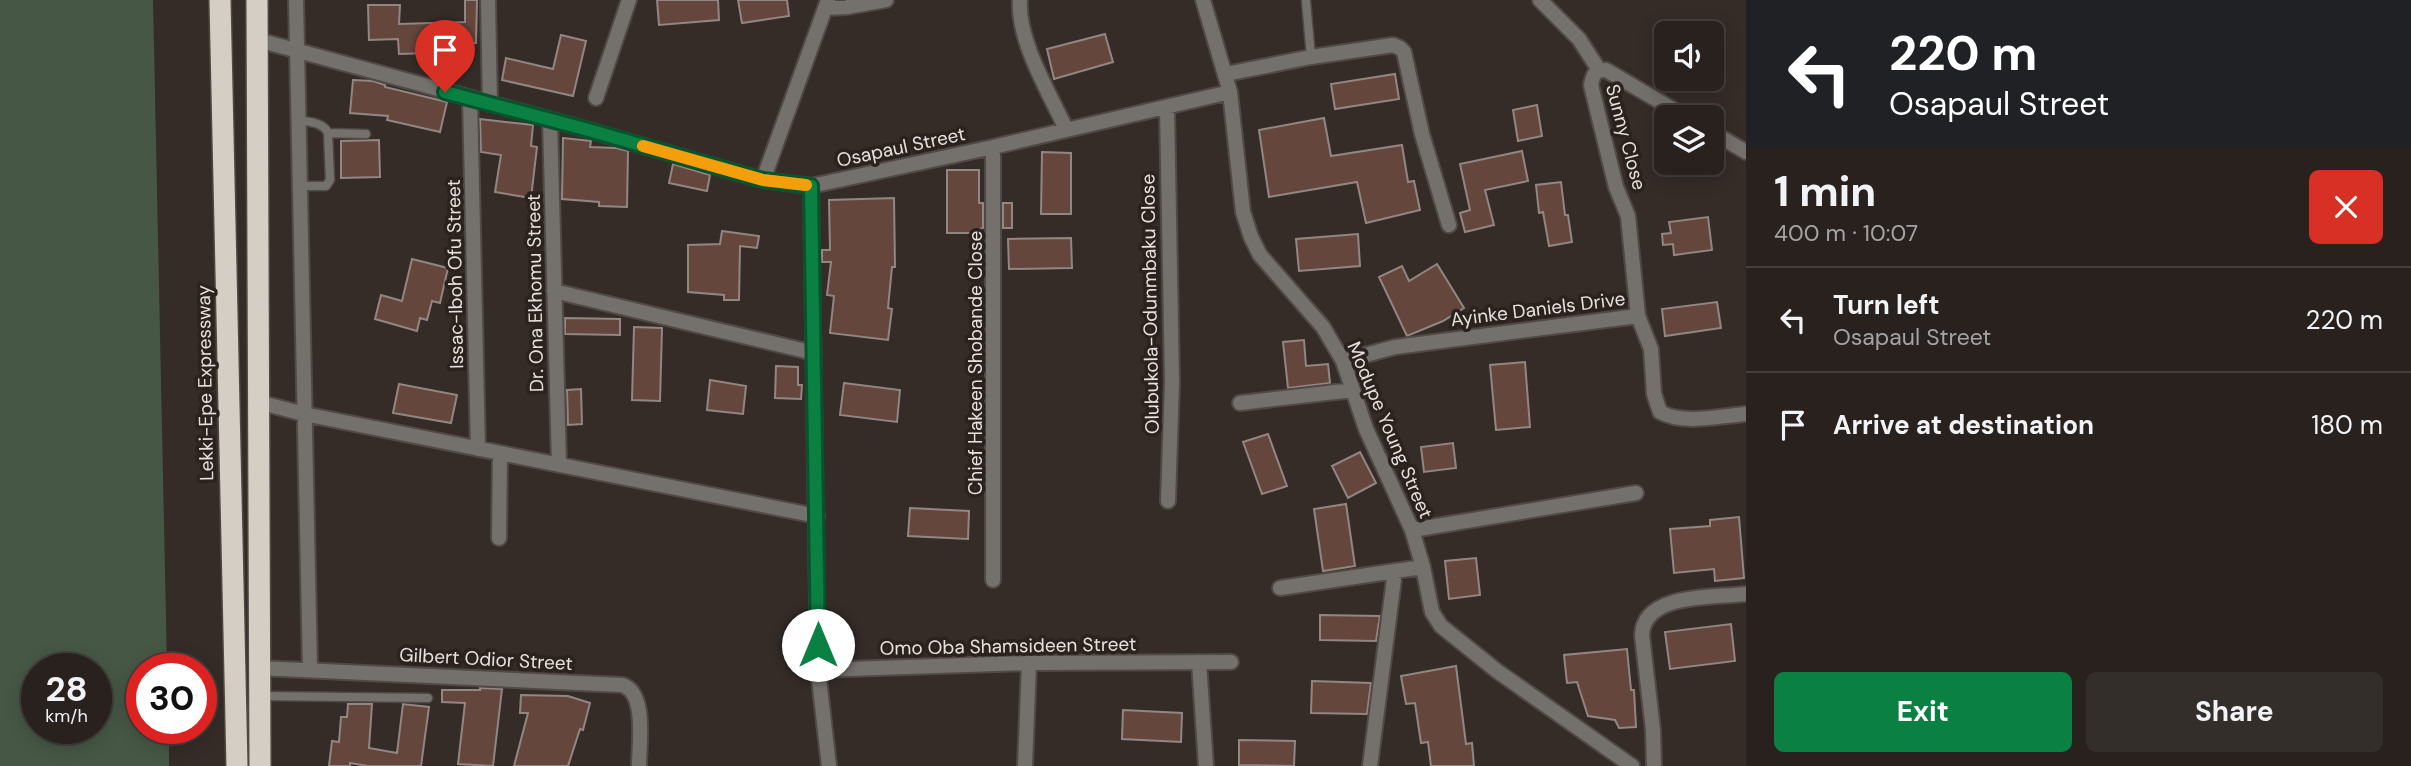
<!DOCTYPE html>
<html lang="en">
<head>
<meta charset="utf-8">
<style>
  body { margin:0; font-family:"DM Sans",sans-serif; background:#342e2b; color:#f1f3f6; height:100vh; display:flex; flex-direction:column; font-size:26px; white-space:nowrap }
  * { box-sizing:border-box; margin:0 }
  p { font-size:23px; color:#a5a3a4 }
  .icon { flex:none; width:38px; height:38px; fill:none; stroke:currentColor; stroke-width:2; stroke-linecap:round; stroke-linejoin:round }
  .map { position:relative; flex:1; overflow:hidden }
  .drawer { display:flex; flex-direction:column; background:#28211e; width:665px }
  .drawer>* { flex:none }
  .hud { background:#202124; color:#fff; overflow:hidden }
  .tools { position:absolute; left:1654px; top:21px; display:grid; gap:14px }
  .tools a { display:grid; place-items:center; width:70px; height:70px; border-radius:10px; background:#28211e; box-shadow:0 4px 18px #0003,0 0 0 2px #443e3c; font-size:35px }
  .speed { position:absolute; left:21px; top:653px; display:flex; gap:14px; font-size:35px; font-weight:700; text-align:center }
  .speed>* { display:grid; place-content:center; width:91px; height:91px; border-radius:50%; background:#28211e; box-shadow:0 4px 18px #0003,0 0 0 2px #443e3c; line-height:1 }
  .speed small { font-size:18px; font-weight:400 }
  .speed .limit { border:10px solid #d22; background:#fff; color:#111 }
  .pin { position:absolute; display:grid; place-items:center; width:60px; height:60px; color:#fff; margin:-72px -30px; border-radius:50% 50% 50% 0; rotate:-45deg; box-shadow:0 0 7px #0007 }
  .pin .icon { rotate:45deg }
  .me { position:absolute; width:77px; margin:-38px; rotate:0deg; stroke-linejoin:round; filter:drop-shadow(0 0 5px #0008) }
  .turn { display:flex; align-items:center; gap:24px; height:147px; padding:0 28px; font-size:32px }
  .turn .icon { width:91px; height:91px; stroke-width:2.5 }
  .turn b { display:block; font-size:49px; line-height:60px }
  .round { display:grid; place-items:center; flex:none; width:74px; height:74px; border-radius:10px; background:#342e2b }
  .headline { display:flex; align-items:center; justify-content:space-between; height:119px; padding:0 28px }
  h1 { font-size:42px; font-weight:700; line-height:52px }
  .action { display:flex; gap:14px; margin-top:auto; padding:14px 28px }
  .action a { flex:1; height:80px; border-radius:10px; background:#0b8043; color:#fff; font-size:28px; font-weight:700; line-height:80px; text-align:center }
  .action a+a { background:#342e2b; color:#f1f3f6 }
  ul { padding:0; list-style:none }
  li { display:flex; align-items:center; gap:21px; height:105px; padding:0 28px; border-top:2px solid #443e3c }
  li div { flex:1 }
  li b { display:block; font-size:26px }
  li em { font-style:normal }
  main { display:flex; flex:1; min-height:0 }
  .map>svg:first-child { display:block }
  .green { fill:#465845; fill-rule:evenodd }
  .building { fill:#65463d; stroke:#928682; stroke-width:2 }
  .lines { fill:none; stroke-linecap:round; stroke-linejoin:round }
  .lane-casing { stroke:#514945; stroke-width:11 }
  .street-casing { stroke:#514945; stroke-width:18 }
  .highway-casing { stroke:#514945; stroke-width:24 }
  .lane { stroke:#74716d; stroke-width:8 }
  .street { stroke:#74716d; stroke-width:14 }
  .highway { stroke:#d5cec4; stroke-width:21 }
  .route-casing { stroke:#07532c; stroke-width:18 }
  .route { stroke:#0b8043; stroke-width:12 }
  .slow { stroke:#f59e0b; stroke-width:12 }
  .labels { text-anchor:middle; dominant-baseline:central; stroke-width:7; stroke-linejoin:round; paint-order:stroke }
  .street-label { font-size:19px; fill:#e7e1de; stroke:#2b221e }
</style>
</head>
<body>
<main>
<div class="map">
<svg width="1746" height="766" viewBox="0 0 1746 766">
  <rect width="100%" height="100%" fill="#352c28"/>
  <path class="green" d="M0,0h153l14,668h-25v60h27v38h-169zM37,668h59v60h-59z"/>
  <path class="building" d="M465,0h12l-1,43h-16v9l-61,2 -1,-15 -29,1 -1,-35h32l-1,19 66,-2z
    M657,0h61l1,20 -60,5z
    M738,0h49l2,16 -47,7z
    M1105,34l8,28 -59,17 -7,-30z
    M561,35l25,6 -13,55 -71,-16 4,-22 47,11z
    M1395,74l4,25 -64,10 -4,-25z
    M353,80l20,1 12,4v2l62,15 -7,30 -53,-12 1,-4 -38,-3z
    M1537,105l5,31 -24,5 -5,-31z
    M1324,118l7,38 71,-11 6,37 6,-1 6,29 -54,13 -9,-41 -88,15 -10,-67z
    M480,119l53,6 -2,21 6,1 -6,51 -36,-6 6,-37 -20,-3z
    M563,138l28,3 -1,6 26,1 12,3 -1,56 -28,-1v-4l-37,-3z
    M379,140l1,37 -39,1v-37z
    M1522,151l6,30 -43,9 9,35 -29,7 -5,-19 10,-3 -10,-46z
    M1042,152l29,1v61h-30z
    M673,164l37,11 -3,16 -38,-8z
    M947,170h32v33h4v25l-4,1v4h-32z
    M1561,182l4,33h3l4,27 -23,4 -6,-34 -4,1 -3,-28z
    M894,198l1,69h-3l-4,41 4,1 -4,31 -58,-7 4,-37 -7,-1 4,-33h-9v-12h8l-1,-50z
    M1003,203h9v25h-9z
    M1708,217l4,33 -38,5 -1,-11 -10,1 -1,-11 9,-1 -2,-11z
    M722,231l37,5 -2,12 -17,-2 -1,54h-15v-5l-36,-3v-47l32,-1z
    M1358,234l2,32 -61,5 -3,-32z
    M1071,238l1,30 -63,1 -1,-30z
    M412,259l36,9 -8,35 -8,-2 -5,19 -7,-2 -3,13 -42,-12 6,-24 21,6z
    M1437,264l27,44 -21,13 -36,15 -28,-59 23,-11 7,15z
    M1717,302l4,26 -56,8 -3,-27z
    M565,318l55,1v16l-55,-1z
    M634,327l28,1 -2,73 -28,-1z
    M1304,340l2,26 22,-2 2,19 -42,5 -5,-46z
    M1525,362l5,65 -34,3 -6,-65z
    M776,366l22,1v18h4l-1,14 -26,-1z
    M710,380l36,6 -3,28 -36,-4z
    M844,383l56,7 -3,32 -57,-7z
    M399,384l58,11 -6,28 -58,-10z
    M581,389l1,35 -14,1 -1,-35z
    M1268,434l19,52 -25,8 -19,-52z
    M1453,443l3,25 -32,4 -3,-25z
    M1360,452l16,31 -28,15 -16,-32z
    M1346,504l9,62 -32,5 -9,-62z
    M910,508l59,3 -1,28 -60,-3z
    M1739,517l5,61 -29,3 -1,-12 -40,4 -4,-44 40,-3v-6z
    M1476,558l4,37 -31,4 -4,-38z
    M1320,615l60,1 -4,25 -56,-1z
    M1731,624l4,37 -65,8 -5,-37z
    M1627,649l4,41h3l2,37 -17,1 -4,-8 -27,-4 -11,-34 -10,1 -3,-28z
    M1456,666l10,78 6,-1 2,23h-43l-3,-24 -7,1 -6,-40 -9,1 -5,-28z
    M1312,681l59,2 -4,31 -56,-1z
    M480,688l22,1 -9,77 -35,-2 7,-61 -23,-1v-12h38z
    M521,695l47,1 22,7 -7,27 -3,-1 -12,37h-54l14,-53h-8z
    M348,704h24l-3,44 28,5 6,-49 26,3 -8,59h-53l-18,-3v3h-21l3,-25 7,1 2,-25h6z
    M1123,710l59,3 -1,29 -59,-3z
    M1239,740l56,1 -1,25 -55,-1z"/>
  <g class="lines">
    <defs>
      <path id="lane" d="M1306,1l5,56
        M298,120c11,2 25,2 30,13l2,47 -4,6h-27
        M328,133l38,1
        M262,696l166,2"/>
      <path id="street" d="M296,0l14,669
        M488,0l2,104
        M1020,0c-3,40 29,92 46,129
        M1203,0l27,92 13,120 8,25 9,18 63,72 20,34 23,68 46,101 11,37 9,45 9,14 56,45 135,95
        M1540,0l39,39 20,31
        M825,8l22,-1 39,-7
        M258,40l327,89 178,51 48,6 182,-39 237,-55
        M1226,74l85,-17 82,-12 7,3 4,4 18,82 27,91
        M596,98l33,-98
        M470,99l8,350
        M1167,107l5,275 -4,119
        M1686,117l-80,-47c-12,0 -13,5 -15,15l25,102 12,29 10,100 13,33 3,45 6,18c23,13 61,4 86,2
        M550,120l9,345
        M1712,132l34,20
        M993,147v433
        M763,180l65,-180
        M811,186l7,484 11,96
        M554,291l260,62
        M1343,361l52,-14 243,-31
        M258,402l46,12 513,102
        M1240,403l113,-13
        M1412,530l224,-37
        M499,538l1,-85
        M1280,588l115,-17
        M1199,662l7,104
        M259,668l363,17c25,7 17,59 17,81
        M818,670l211,-7 202,-1
        M1025,766l4,-103
        M1370,766l25,-195 28,-4
        M1654,766l-1,-36 -11,-95c2,-43 73,-37 104,-41"/>
      <path id="highway" d="M220,0l17,766
        M257,0l3,766"/>
    </defs>
    <use href="#lane" class="lane-casing"/>
    <use href="#street" class="street-casing"/>
    <use href="#highway" class="highway-casing"/>
    <use href="#lane" class="lane"/>
    <use href="#street" class="street"/>
    <use href="#highway" class="highway"/>
  </g>
  <g class="lines">
    <defs>
      <path id="route" d="M445,92l140,37 178,51 48,6 7,459"/>
    </defs>
    <use href="#route" class="route-casing"/>
    <use href="#route" class="route"/>
    <path class="slow" d="M643,146l120,34 43,5"/>
  </g>
  <g class="labels">
    <g class="street-label">
      <text transform="translate(1626 137) rotate(75)">Sunny Close</text>
      <text transform="translate(901 147) rotate(-12)">Osapaul Street</text>
      <text transform="translate(455 274) rotate(-91)">Issac-Iboh Ofu Street</text>
      <text transform="translate(535 293) rotate(-91)">Dr. Ona Ekhomu Street</text>
      <text transform="translate(1150 304) rotate(-91)">Olubukola-Odunmbaku Close</text>
      <text transform="translate(1538 309) rotate(-7)">Ayinke Daniels Drive</text>
      <text transform="translate(975 363) rotate(-90)">Chief Hakeen Shobande Close</text>
      <text transform="translate(205 383) rotate(-91)">Lekki-Epe Expressway</text>
      <text transform="translate(1390 430) rotate(67)">Modupe Young Street</text>
      <text transform="translate(1008 646) rotate(-1)">Omo Oba Shamsideen Street</text>
      <text transform="translate(486 659) rotate(3)">Gilbert Odior Street</text>
    </g>
  </g>
</svg>
<div class="tools">
<a><svg class="icon" aria-label="sound" viewBox="0 0 24 24"><path d="M4 9h4l5-4v14l-5-4H4zM17 9q2 3 0 6"/></svg></a>
<a><svg class="icon" aria-label="layers" viewBox="0 0 24 24"><path d="M12 4l9 5-9 5-9-5zM3 14l9 5 9-5"/></svg></a>
</div>
<div class="speed"><div>28<small>km/h</small></div><div class="limit">30</div></div>
<div class="pin" style="left:445px;top:92px;background:#d93025"><svg class="icon" aria-label="arrive" viewBox="0 0 24 24"><path d="M6 21V4h12l-3 4 3 4H6"/></svg></div>
<svg class="me" style="left:818px;top:645px" viewBox="-20 -20 40 40"><circle r="19" fill="#fff"/><path d="M0-13L10 11 0 6-10 11z" fill="#0b8043"/></svg>
</div>
<section class="drawer">
<div class="hud">
<div class="turn"><svg class="icon" aria-label="left" viewBox="0 0 24 24"><path d="M17 20v-9H6M10 6l-5 5 5 5"/></svg><div><b>220 m</b>Osapaul Street</div></div>
</div>
<div class="headline"><div><h1>1 min</h1><p>400 m · 10:07</p></div><a class="round" style="background:#d93025;color:#fff"><svg class="icon" aria-label="close" viewBox="0 0 24 24"><path d="M6 6l12 12M18 6L6 18"/></svg></a></div>
<ul>
<li><svg class="icon" aria-label="left" viewBox="0 0 24 24"><path d="M17 20v-9H6M10 6l-5 5 5 5"/></svg><div><b>Turn left</b><p>Osapaul Street</p></div><em>220 m</em></li>
<li><svg class="icon" aria-label="arrive" viewBox="0 0 24 24"><path d="M6 21V4h12l-3 4 3 4H6"/></svg><div><b>Arrive at destination</b></div><em>180 m</em></li>
</ul>
<div class="action"><a>Exit</a><a>Share</a></div>
</section>
</main>
</body>
</html>
